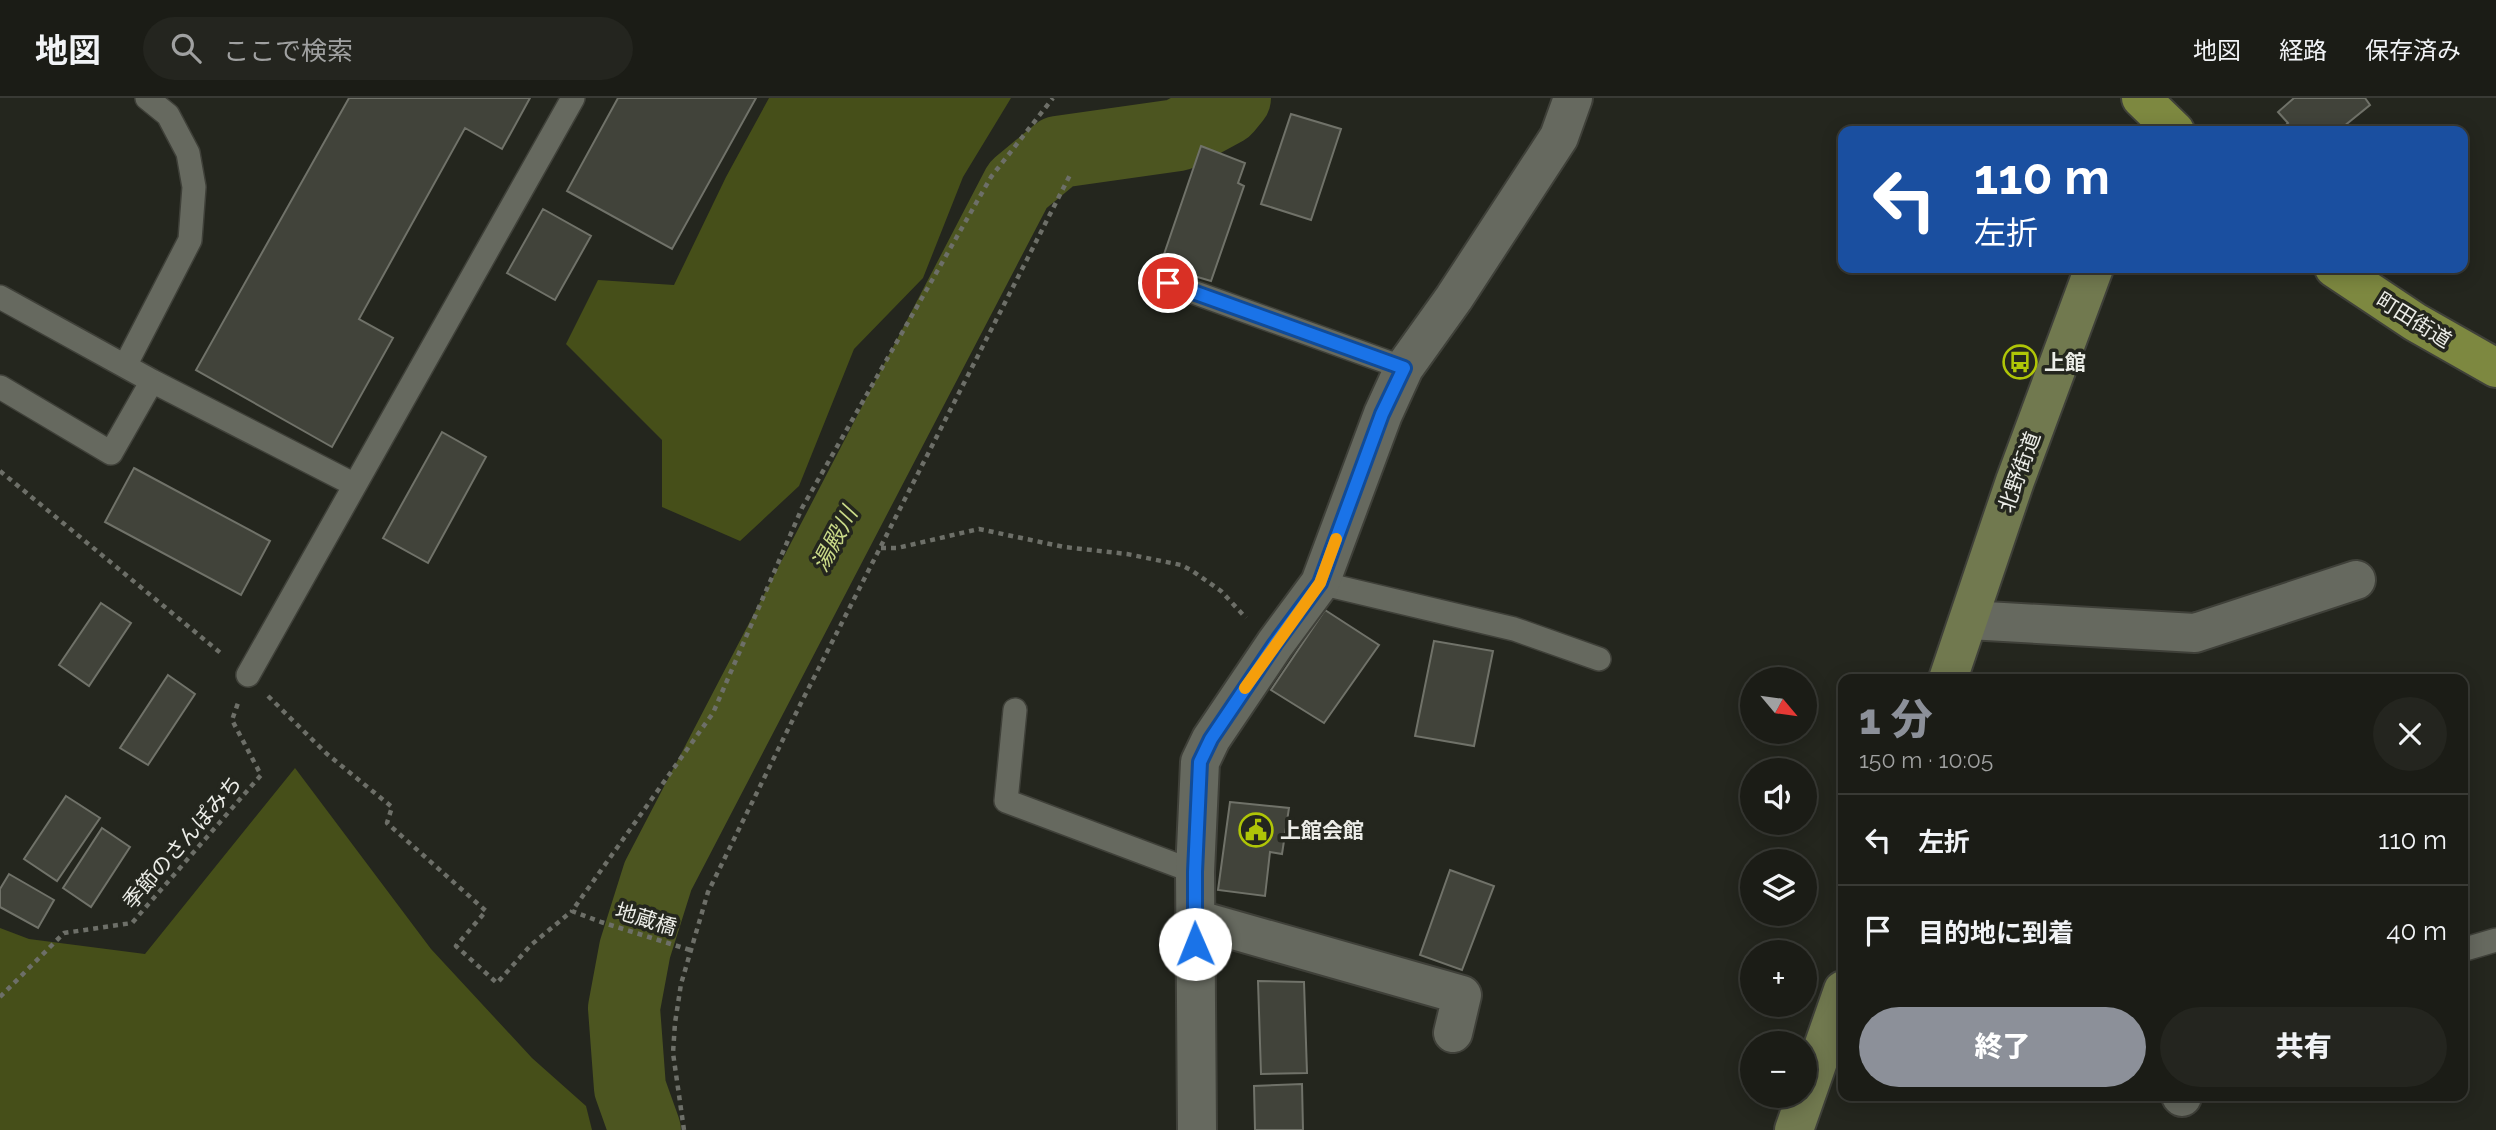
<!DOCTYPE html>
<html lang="ja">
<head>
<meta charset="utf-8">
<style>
  body { margin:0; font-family:Raleway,"Noto Sans JP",sans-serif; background:#24251f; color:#f1f3f6; height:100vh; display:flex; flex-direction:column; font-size:26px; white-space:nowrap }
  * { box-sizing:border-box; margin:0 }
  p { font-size:23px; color:#a0a1a1 }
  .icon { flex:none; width:38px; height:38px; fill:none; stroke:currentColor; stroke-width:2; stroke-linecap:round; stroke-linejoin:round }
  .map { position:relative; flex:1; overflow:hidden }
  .side { position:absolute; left:1838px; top:576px; width:630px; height:427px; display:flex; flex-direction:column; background:#1b1c16; border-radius:14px; box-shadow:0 4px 18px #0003,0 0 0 2px #393a35 }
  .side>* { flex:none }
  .hud { position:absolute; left:1838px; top:28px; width:630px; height:147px; border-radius:14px; box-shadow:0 4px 18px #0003,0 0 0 2px #393a35; background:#1a4fa0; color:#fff; overflow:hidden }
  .needle { width:46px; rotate:119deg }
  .fabs { position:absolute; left:1740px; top:569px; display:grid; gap:14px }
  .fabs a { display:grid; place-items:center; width:77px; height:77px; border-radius:50%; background:#1b1c16; box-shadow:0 4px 18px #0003,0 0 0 2px #393a35; font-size:35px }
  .pin { position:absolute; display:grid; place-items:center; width:60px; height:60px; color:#fff; margin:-30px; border:4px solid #fff; border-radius:50%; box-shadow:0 2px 7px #0007 }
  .me { position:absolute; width:77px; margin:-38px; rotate:359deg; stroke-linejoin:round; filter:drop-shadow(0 0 5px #0008) }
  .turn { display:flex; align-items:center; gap:24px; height:147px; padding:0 21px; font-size:32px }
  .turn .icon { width:91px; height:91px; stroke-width:2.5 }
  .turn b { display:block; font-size:49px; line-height:60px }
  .round { display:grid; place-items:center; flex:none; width:74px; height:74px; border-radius:37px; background:#24251f }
  .summary { display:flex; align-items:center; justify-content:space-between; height:119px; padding:0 21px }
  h1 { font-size:42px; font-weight:800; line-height:52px; color:#8c9099 }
  .button { display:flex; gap:14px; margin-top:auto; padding:14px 21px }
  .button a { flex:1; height:80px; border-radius:42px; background:#8c9099; color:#fff; font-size:28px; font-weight:800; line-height:80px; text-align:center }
  .button a+a { background:#24251f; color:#f1f3f6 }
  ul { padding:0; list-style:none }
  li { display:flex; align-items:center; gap:21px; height:91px; padding:0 21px; border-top:2px solid #393a35 }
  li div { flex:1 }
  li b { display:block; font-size:26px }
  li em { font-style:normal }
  header { display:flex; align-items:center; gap:42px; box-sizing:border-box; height:98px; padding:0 35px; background:#1b1c16; border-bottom:2px solid #393a35 }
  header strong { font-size:33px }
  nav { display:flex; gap:38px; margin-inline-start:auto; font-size:24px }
  .search { width:490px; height:63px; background:#24251f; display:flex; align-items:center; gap:18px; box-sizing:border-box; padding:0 24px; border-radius:38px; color:#a0a1a1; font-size:26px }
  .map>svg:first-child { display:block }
  .forest { fill:#464f19 }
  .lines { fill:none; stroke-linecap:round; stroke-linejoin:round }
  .river { stroke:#4c5520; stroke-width:72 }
  .building { fill:#41433a; stroke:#707269; stroke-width:2 }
  .lane-casing { stroke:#3f4039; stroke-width:26 }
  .street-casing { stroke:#3f4039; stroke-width:42 }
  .secondary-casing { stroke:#3f4039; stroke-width:42 }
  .primary-casing { stroke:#3f4039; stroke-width:42 }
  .path { stroke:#6d6f68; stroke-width:4.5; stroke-dasharray:5 5; stroke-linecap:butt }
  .lane { stroke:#66695f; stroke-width:23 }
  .street { stroke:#66695f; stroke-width:38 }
  .secondary { stroke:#71794f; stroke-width:38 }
  .primary { stroke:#7d8840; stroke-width:38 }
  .route-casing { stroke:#114b97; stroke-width:18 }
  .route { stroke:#1a73e8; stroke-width:12 }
  .slow { stroke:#f59e0b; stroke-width:12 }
  .labels { text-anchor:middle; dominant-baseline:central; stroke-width:7; stroke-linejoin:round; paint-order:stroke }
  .street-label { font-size:21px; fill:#ecede8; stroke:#24261e }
  .poi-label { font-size:21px; font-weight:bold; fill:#ecede8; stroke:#24261e; text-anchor:start }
  .water-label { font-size:23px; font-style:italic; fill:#cada88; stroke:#24261e }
</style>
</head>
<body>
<header>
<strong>地図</strong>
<div class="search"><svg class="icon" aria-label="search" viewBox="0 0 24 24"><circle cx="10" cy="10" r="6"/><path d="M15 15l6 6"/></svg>ここで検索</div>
<nav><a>地図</a><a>経路</a><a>保存済み</a></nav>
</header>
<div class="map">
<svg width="2496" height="1032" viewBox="0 0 2496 1032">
  <rect width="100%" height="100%" fill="#24261e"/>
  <path class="forest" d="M769,0h242l-48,79 -40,101 -69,71 -55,137 -59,55 -78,-34v-67l-96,-96 32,-64 76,5 52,-108z
    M295,670l136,181 101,109 54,48 6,24h-592v-202l29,11 116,15z"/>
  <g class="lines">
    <path class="river" d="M645,1032l-15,-42 -6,-80 11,-59 23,-73 360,-691 40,-33 120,-17 48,-26 9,-11"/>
  </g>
  <path class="building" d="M349,0h181l-28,51 -37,-21 -106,191 34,19 -61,109 -136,-77z
    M618,0h138l-84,151 -105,-58z
    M2294,0h71l5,7 -32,26h-53l-3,-2 6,-6 -10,-11z
    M1291,16l50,15 -30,91 -50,-16z
    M1201,48l44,17 -7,20 6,3 -33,95 -51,-15z
    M543,111l48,27 -36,64 -48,-27z
    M442,334l44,25 -58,106 -45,-25z
    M134,370l136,73 -29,54 -136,-73z
    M101,505l30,20 -42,63 -30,-21z
    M1325,512l54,35 -55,78 -53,-33z
    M1434,543l59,10 -19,95 -59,-10z
    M168,577l27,19 -47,71 -28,-17z
    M66,698l34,22 -43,63 -33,-22z
    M1230,704l59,6 -7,46 -12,-2 -5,44 -47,-6z
    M102,730l28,19 -39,60 -28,-19z
    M1450,772l44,16 -32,84 -42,-15z
    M9,776l45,26 -16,28 -38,-21v-18z
    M1258,883l46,1 3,91 -46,1z
    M1302,986l1,46h-48l-1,-44z"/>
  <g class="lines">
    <defs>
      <path id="lane" d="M1168,185l236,85
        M0,199l152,84 203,104
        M125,268l65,-126 4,-53 -6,-34 -20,-38 -21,-17
        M0,289l111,66 41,-72
        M1320,485l194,46 85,30
        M248,577l325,-577
        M1015,612l-9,91 189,71
        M2462,852l34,-10"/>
      <path id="street" d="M1969,522l226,13 161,-53
        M1195,821l267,76 -9,38
        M2181,998l1,1
        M1197,1032l-2,-258 5,-110 11,-23 64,-95 45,-61 63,-169 21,-46 50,-70 105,-161 14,-39"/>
      <path id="secondary" d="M1948,581l67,-198 79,-213
        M1794,1032l49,-140"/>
      <path id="primary" d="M2141,0l34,33
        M2334,170l81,54 81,46"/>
    </defs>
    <use href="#lane" class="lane-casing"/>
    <use href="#street" class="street-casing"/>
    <use href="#secondary" class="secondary-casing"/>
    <use href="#primary" class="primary-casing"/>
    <path class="path" d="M0,373l223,184
      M881,450h16l82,-19 85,18 63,7 54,11 10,5 30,21 25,27
      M268,598l59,58 65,53 -5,16 99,88 -30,35 41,37 34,-38 41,-34
      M690,852l-89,-28 -29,-11 141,-198 89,-205 189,-331 62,-79
      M0,899l64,-64 68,-10 129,-148 -29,-55 6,-17
      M684,1032l-11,-77 2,-30 6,-39 27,-92 92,-187 270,-530"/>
    <use href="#lane" class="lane"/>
    <use href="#street" class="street"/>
    <use href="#secondary" class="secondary"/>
    <use href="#primary" class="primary"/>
  </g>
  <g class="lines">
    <defs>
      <path id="route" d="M1168,185l236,85 -22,46 -62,169 -45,61 -64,95 -11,23 -5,110v72"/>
    </defs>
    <use href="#route" class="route-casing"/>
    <use href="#route" class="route"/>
    <path class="slow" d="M1245,590l75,-105 16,-44"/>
  </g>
  <defs>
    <symbol id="bus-ring" viewBox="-11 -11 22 22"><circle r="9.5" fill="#24261e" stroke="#afc507" stroke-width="1.5"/><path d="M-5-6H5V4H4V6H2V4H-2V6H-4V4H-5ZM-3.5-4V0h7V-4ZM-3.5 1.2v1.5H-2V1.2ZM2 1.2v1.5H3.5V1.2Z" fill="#afc507"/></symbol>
    <symbol id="civic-ring" viewBox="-11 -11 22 22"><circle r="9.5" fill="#24261e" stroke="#afc507" stroke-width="1.5"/><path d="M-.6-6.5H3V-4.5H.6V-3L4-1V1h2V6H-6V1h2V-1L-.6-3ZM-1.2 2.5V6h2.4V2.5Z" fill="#afc507"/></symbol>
  </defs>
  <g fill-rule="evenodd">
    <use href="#bus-ring" x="2001" y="245" width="38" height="38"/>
    <use href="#civic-ring" x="1237" y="713" width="38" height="38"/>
  </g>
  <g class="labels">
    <g class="street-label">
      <text transform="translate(2414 222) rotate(32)">町田街道</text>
      <text transform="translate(2019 374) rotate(-70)">北野街道</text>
      <text transform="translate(182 744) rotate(-49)">季節のさんぽみち</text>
      <text transform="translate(646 821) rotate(17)">地蔵橋</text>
    </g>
    <g class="poi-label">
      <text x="2044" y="264">上館</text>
      <text x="1280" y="732">上館会館</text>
    </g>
    <g class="water-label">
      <text transform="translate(834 441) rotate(-62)">湯殿川</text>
    </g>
  </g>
</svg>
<div class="fabs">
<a><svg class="needle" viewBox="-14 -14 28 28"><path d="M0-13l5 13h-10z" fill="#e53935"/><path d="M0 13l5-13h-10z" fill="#a0a1a1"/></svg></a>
<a><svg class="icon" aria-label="sound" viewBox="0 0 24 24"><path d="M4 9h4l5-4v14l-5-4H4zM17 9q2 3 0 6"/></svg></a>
<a><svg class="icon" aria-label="layers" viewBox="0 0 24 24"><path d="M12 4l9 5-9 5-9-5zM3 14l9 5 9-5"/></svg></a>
<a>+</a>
<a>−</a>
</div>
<div class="pin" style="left:1168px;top:185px;background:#d93025"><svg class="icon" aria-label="arrive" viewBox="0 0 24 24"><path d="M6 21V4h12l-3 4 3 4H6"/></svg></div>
<svg class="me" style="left:1195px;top:846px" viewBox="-20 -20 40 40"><circle r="19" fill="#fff"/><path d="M0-13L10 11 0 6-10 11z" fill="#1a73e8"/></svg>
<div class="hud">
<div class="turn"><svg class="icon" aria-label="left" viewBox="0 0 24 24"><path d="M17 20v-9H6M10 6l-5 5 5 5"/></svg><div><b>110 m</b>左折</div></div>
</div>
<section class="side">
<div class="summary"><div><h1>1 分</h1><p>150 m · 10:05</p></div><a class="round"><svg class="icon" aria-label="close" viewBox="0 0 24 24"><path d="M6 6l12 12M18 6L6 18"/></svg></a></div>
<ul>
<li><svg class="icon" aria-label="left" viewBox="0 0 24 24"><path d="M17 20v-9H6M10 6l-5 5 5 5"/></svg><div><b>左折</b></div><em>110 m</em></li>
<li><svg class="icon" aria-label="arrive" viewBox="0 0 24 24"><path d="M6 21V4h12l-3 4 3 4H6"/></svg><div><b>目的地に到着</b></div><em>40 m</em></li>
</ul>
<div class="button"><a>終了</a><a>共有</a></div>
</section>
</div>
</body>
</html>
